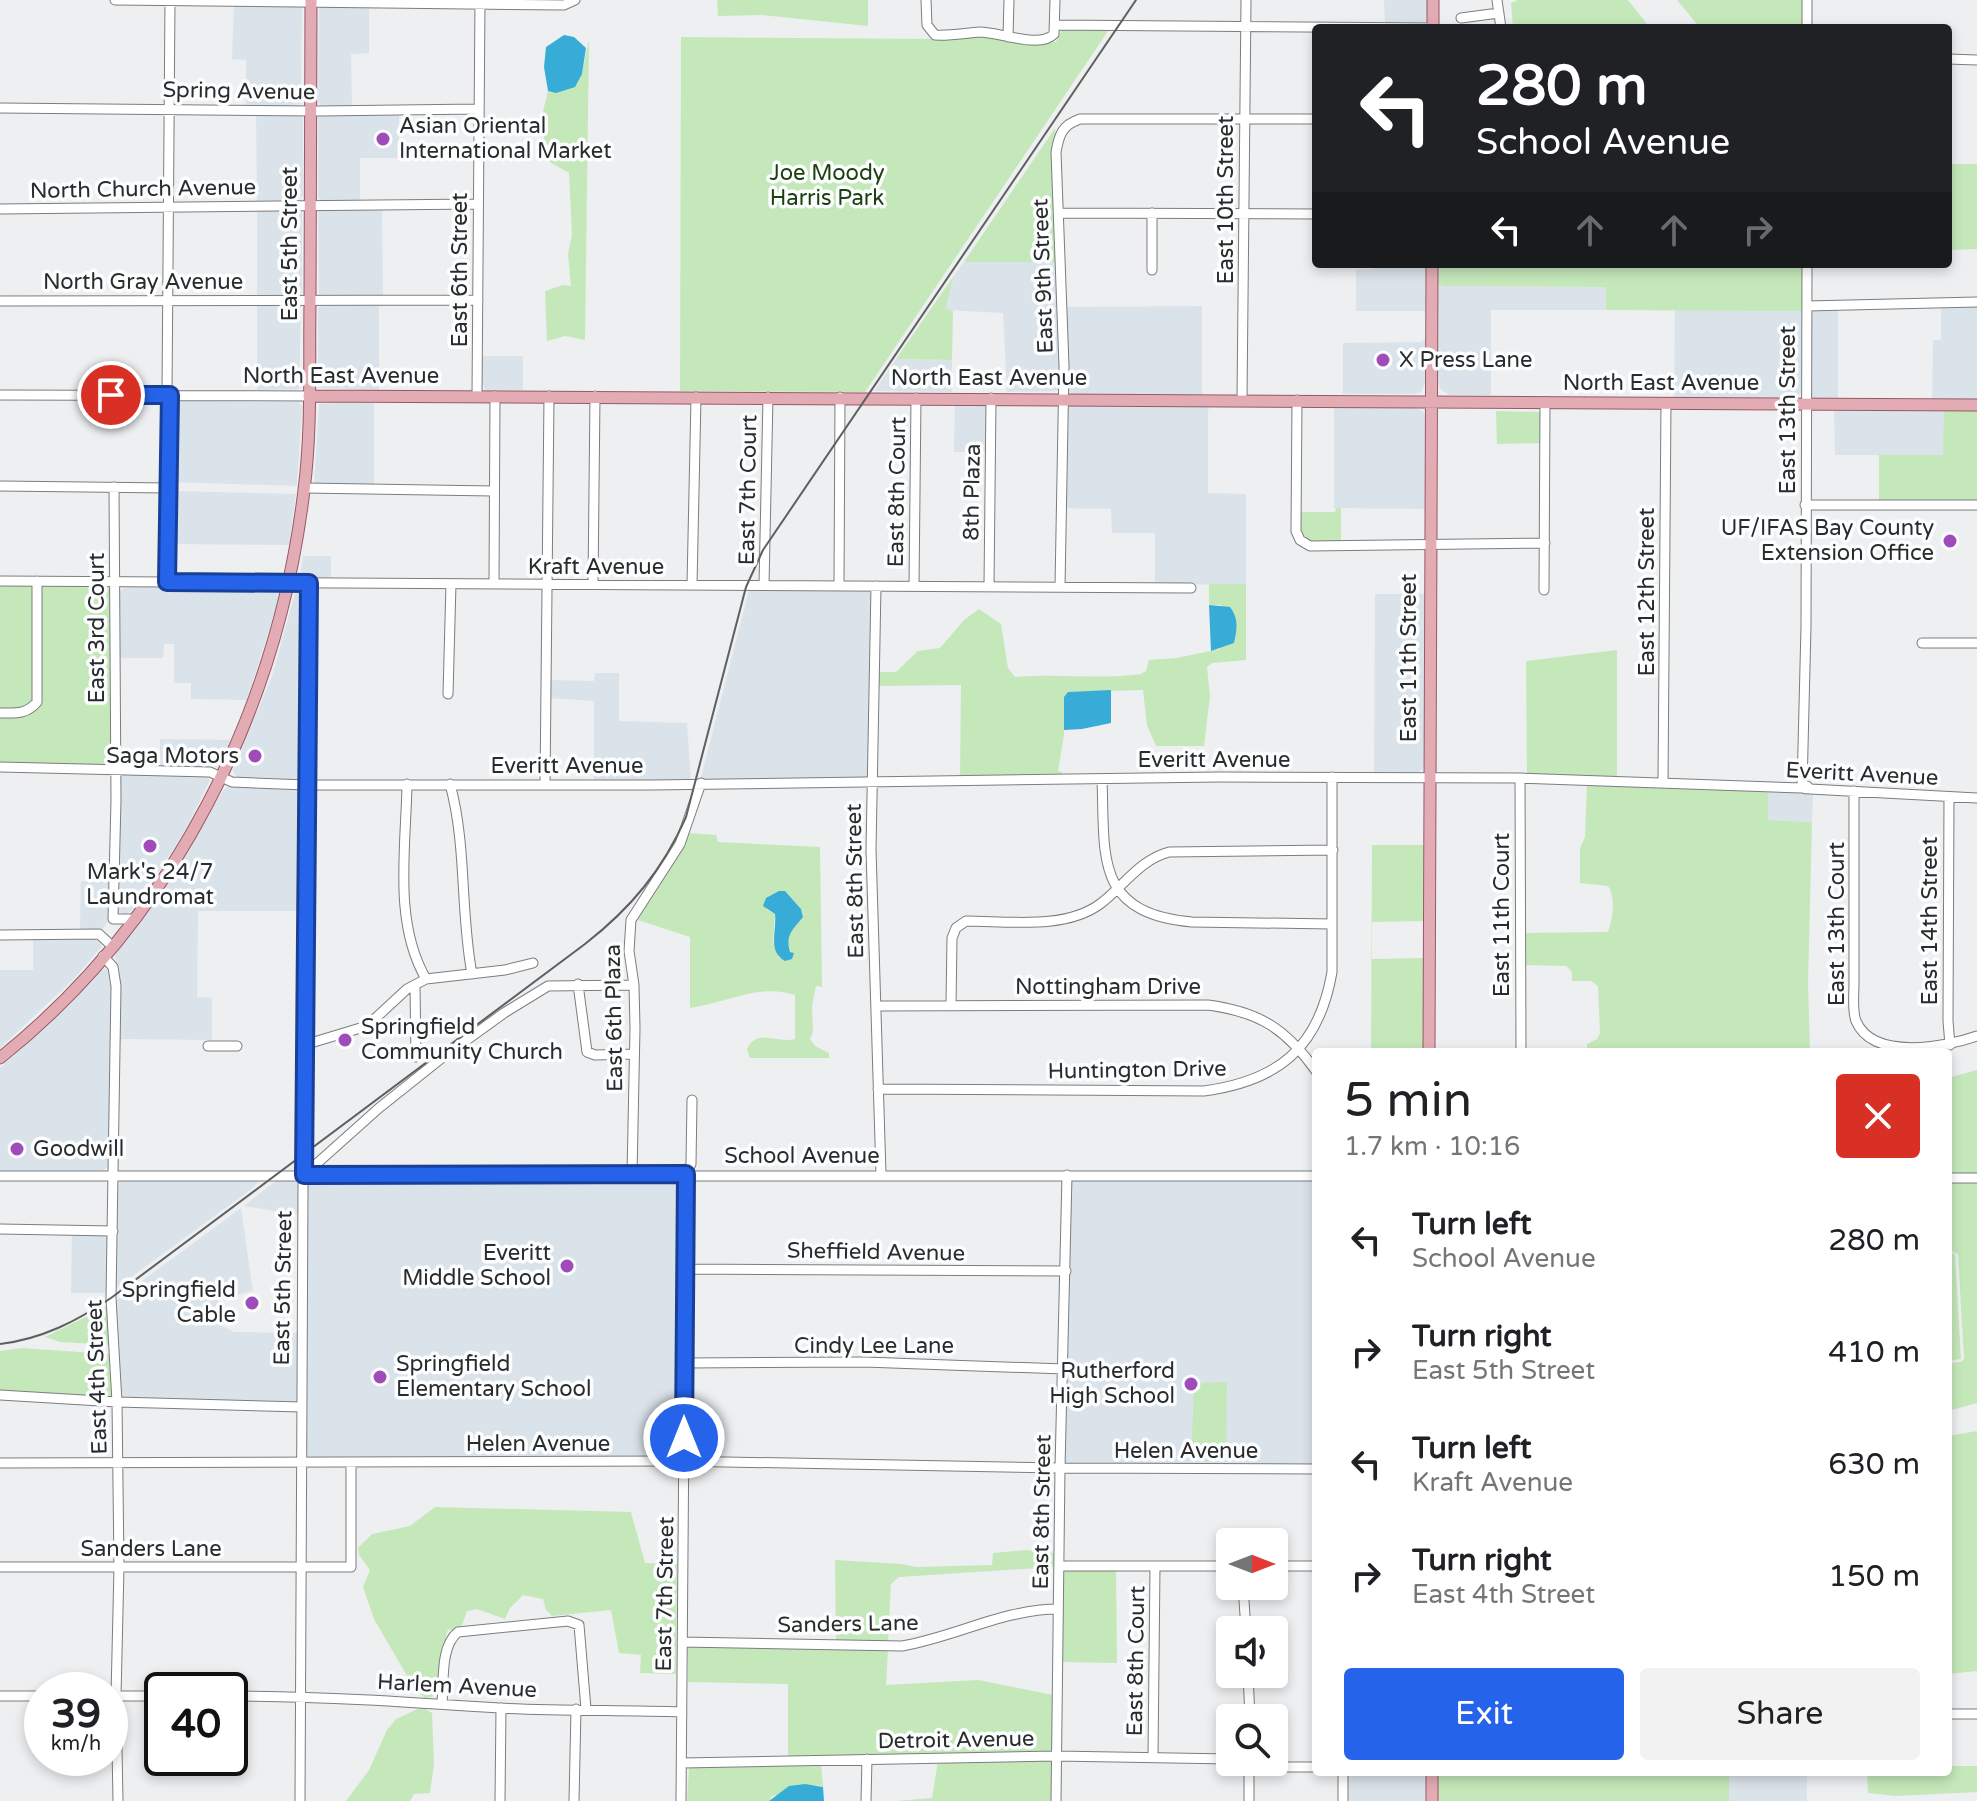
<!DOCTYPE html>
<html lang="en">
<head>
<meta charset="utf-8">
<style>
  body { margin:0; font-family:"Varela Round",sans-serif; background:#f2f2f2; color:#202124; height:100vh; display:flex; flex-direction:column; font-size:30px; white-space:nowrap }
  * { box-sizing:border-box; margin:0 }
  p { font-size:26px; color:#757577 }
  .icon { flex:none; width:44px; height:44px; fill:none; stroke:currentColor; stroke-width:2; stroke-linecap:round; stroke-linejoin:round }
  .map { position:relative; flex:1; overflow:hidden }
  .details { position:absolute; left:1312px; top:1048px; width:640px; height:728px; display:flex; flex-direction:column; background:#fff; border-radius:8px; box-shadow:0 4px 12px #0003 }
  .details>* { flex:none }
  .guide { position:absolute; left:1312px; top:24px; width:640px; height:244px; border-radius:8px; box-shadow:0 4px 12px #0003; background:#202124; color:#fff; overflow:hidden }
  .needle { width:52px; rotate:90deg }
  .tools { position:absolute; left:1216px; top:1528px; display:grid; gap:16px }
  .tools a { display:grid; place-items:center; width:72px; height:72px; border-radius:8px; background:#fff; box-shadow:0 4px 12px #0003; font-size:40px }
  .speed { position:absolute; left:24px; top:1672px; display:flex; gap:16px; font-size:40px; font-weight:700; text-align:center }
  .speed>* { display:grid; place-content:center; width:104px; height:104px; border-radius:50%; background:#fff; box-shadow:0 4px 12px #0003; line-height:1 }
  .speed small { font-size:20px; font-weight:400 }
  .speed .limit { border:4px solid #111; border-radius:12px; background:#fff; color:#111 }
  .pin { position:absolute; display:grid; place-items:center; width:68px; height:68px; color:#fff; margin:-34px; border:4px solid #fff; border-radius:50%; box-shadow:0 2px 8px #0007 }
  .me { position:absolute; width:88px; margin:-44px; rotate:0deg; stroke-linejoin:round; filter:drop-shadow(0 0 6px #0008) }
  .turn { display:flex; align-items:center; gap:28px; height:168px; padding:0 32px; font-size:36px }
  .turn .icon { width:104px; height:104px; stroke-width:2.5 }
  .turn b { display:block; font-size:56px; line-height:68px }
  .lanes { display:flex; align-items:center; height:76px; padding:0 32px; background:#0003; justify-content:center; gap:40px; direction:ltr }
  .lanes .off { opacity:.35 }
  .round { display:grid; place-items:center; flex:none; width:84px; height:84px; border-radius:8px; background:#f2f2f2 }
  .headline { display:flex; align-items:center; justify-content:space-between; height:136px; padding:0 32px }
  h1 { font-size:48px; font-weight:600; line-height:60px }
  .action { display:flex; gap:16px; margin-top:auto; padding:16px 32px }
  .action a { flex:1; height:92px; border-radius:8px; background:#2563eb; color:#fff; font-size:32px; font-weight:600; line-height:92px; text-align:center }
  .action a+a { background:#f2f2f2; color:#202124 }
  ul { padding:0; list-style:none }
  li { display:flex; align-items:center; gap:24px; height:112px; padding:0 32px }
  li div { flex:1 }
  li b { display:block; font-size:30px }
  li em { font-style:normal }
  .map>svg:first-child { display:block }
  .built { fill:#dbe3ea }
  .green { fill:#c5e8ba; fill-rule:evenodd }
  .water { fill:#37acd6 }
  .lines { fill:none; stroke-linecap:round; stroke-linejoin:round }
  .minor-casing { stroke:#7c7d7f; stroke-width:11 }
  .major-casing { stroke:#965a64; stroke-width:13 }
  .minor { stroke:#fff; stroke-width:9 }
  .major { stroke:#e3acb5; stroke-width:11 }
  .rail { stroke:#5e5f60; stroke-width:2 }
  .route-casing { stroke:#184099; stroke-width:20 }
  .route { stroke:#2563eb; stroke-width:14 }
  .poi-dot { fill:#9f4cba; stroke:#fbfdfe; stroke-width:3 }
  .labels { text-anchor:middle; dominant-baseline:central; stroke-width:7; stroke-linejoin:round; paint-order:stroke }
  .street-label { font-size:22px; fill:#2a2b2b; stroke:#fbfdfe }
  .poi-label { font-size:22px; fill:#2a2b2b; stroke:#fbfdfe; text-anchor:start }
  .park-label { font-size:22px; fill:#1c400d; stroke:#fbfdfe }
</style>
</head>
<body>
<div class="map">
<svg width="1977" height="1801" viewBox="0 0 1977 1801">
  <rect width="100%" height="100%" fill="#edeff1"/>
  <path class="built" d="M1384,0h45l-1,21 -5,3h-38z
    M234,5l68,2 -1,97 -29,3 -26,-1v-46l-14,-1z
    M369,5v48l-18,1 1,53 -32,-2 -2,-4 1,-93 2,-2z
    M256,112l43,3 4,3v77l-6,6 -40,1z
    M399,112v46h-39v44l-39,-1 -3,-4v-79l2,-3z
    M382,207l1,90 -64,-1 -1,-84 3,-3z
    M257,209l45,3v79l-4,5 -41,1z
    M964,262h96l1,126 -2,3 -52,1 -4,-79 -57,-3 7,-33z
    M1374,264h53l-1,47h-70v-41l18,-1z
    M1437,283l6,3 163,1v23h-115v85h-41l-9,-5 -3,-8z
    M257,303l41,2 3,2 -2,82 -42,1z
    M379,303v87l-61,-2v-80l6,-3z
    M1977,305v95h-45l1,-60h8v-34z
    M1202,306v89l-127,-1 -7,-2 -2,-85z
    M1838,308v91l-24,-1 -3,-2 -2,-83 3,-3z
    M1675,310l128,1 -2,83 -8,4h-119z
    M1426,337v43l-5,12 -7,2h-71v-51l79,-1z
    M481,356h42v34h-37l-5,-8z
    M896,359l56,1v32l-78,-1z
    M177,401l122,1 3,5 -5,79 -125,-4 1,-76z
    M374,401v86l-60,-1 5,-82z
    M955,404h33l-1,48h-33z
    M1071,405h139l-2,6v82l38,1v90l-91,1v-52h-43l-1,-24 -48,-1 3,-98z
    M1334,406l81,2 8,3 3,8 -1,90 -91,-1z
    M1834,408l143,1v94l-98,-1v-47h-44z
    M172,491l124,3 -7,51 -117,-1z
    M303,556h28v26l-31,-5z
    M126,587h144l8,2 1,6 -4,16 -28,89 -56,-1v-16h-17v-39h-10l-1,14h-46v-65z
    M839,588l35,1 -4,189 -170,3 49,-191z
    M299,591l5,10v176l-2,3 -66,-3 -3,-7 39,-94 23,-83z
    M1375,594h50l-1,174 -8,6 -42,1z
    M595,673h24v48l68,2 4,58h-97v-80l-45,-3 1,-18 44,1z
    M160,739l71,1 -14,27 -35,1 -22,-1z
    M123,773l83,3 4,4 -24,49 -26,41 -30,42 -4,2 -9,-2 1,-132z
    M231,786l71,2v123h-104l-1,86 15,1v42l-89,-1 -4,2v-62l-4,-24 64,-88 45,-78z
    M1768,790l45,2 -1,30 -44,-2z
    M81,881l29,1v36l-8,12 -22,1z
    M33,938h59l8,4 2,4 -28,33 -74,69v-78h33z
    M108,969l4,10 -2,187 -9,5h-101v-103l50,-45 52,-53z
    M278,1179h18l3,3 1,33 -56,-9z
    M493,1179l186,4 -2,271 -3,3 -363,2 -5,-5 2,-269 6,-5z
    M1316,1179v288l-249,-1 -3,-3 7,-283z
    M123,1180h136l-5,7 -139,102 2,-105z
    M241,1208l12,83 -32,8 -9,22 22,11 65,1v71l-178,-5 -6,-98z
    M72,1233l37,1 -1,56 -4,3h-33z
    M1347,1772h79l1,29h-81z
    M1729,1772h78v29h-78z"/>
  <path class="green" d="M717,0h151v26l-106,-11 -44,1z
    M1518,0h110l22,28h-137l-2,-25z
    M1677,0h127l-1,28h-103z
    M1110,28l-245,364 -185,-1 1,-354 255,2 48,-4 32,7h40l6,-13z
    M589,39l-4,301 -20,-4 -18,5 -2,-50 18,-6 8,1 -3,-32 4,-19 -3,-62 -21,-12 -7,-41 7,-29 8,1 26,-18z
    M1055,128l5,134h-96z
    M1948,164h29v85l-29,1z
    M1437,264h365l1,47 -197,-1v-23l-163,-1 -6,-3z
    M953,277l-7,32 7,2 -1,49 -56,-1z
    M1944,409h33v94l-98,-1v-47h64z
    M1496,411l46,1v31l-45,1z
    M1336,508h5v35c-30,0 -43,5 -40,-31h34z
    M33,584v117l-5,7 -28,2v-125z
    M41,584h70v181l-111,-1v-48c16,0 28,2 40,-12z
    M1209,584h37v76l-34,3 -5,4 3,29 -6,50h-48l-9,-21 -4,-35 -75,2 -4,6v37l-6,36 4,1v4l-102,1 1,-92 -82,1v-14h17l22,-21 22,-3 24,-28 15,-11 22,15 7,44 7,9c43,-4 85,3 126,-3l5,-3 3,-11 27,-2 44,-9 1,-44h-12z
    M1617,650v127l-90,-2 -1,-114z
    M1587,783l181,7v30l44,2 -4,162 2,68h-206l-17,-3v-5l10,-5 3,-6 -2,-47 -7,-5h-19v-9l-6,-6 -43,-1v-32l85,-1c5,-13 8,-34 0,-46l-28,-3v-35l5,-11z
    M689,833l27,2 2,7 102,5 2,140 -6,-1 -4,20 1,26 -3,7 5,7 14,7v5h-79l-3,-9c10,-22 31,-5 48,-10v-44c-36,-12 -69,8 -105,13v-71l-55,-18 36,-52zM785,891l16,18 2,7c-10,14 -18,18 -13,36l3,1 -14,5 -6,-16 2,-28 -8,-4 -1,-11z
    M1372,845h52v76l-52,1v37l52,-1v94h-53z
    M1977,1070v105l-29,-1v-96z
    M1948,1181h29v222l-29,8v-48l13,-1 3,-3 -6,-105 -10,-5z
    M1948,1252l7,2 6,105 -13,2z
    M108,1306l3,39 -51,-3 -15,-5z
    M21,1348l88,6 3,43 -112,-6v-40z
    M1227,1382l-1,79h-35l3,-78z
    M1977,1431v240l-29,3v-238z
    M435,1507l196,5 14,51 32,1 -1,110 -36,-1 1,-18 -22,-2 -8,-43 -59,6 -6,-6 -3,-11 -20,-4 -13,13 -5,11 -28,-10 -10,2 -5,14 -10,6 -4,-2 -8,30 -3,28 -5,10 -7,1 -9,-7 -42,-72 -11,-32 7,-17 -11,-15 -1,-7 14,-14 38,-8z
    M1026,1550l29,3v14l-156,10 -8,7 -3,59 -52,-1 -1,-82 66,4 15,3 76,-2 1,-12z
    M1062,1569h54l1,94 -56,-1z
    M688,1646l200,3 -2,36 92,-5 75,15v58l-265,3v-72l-100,-2z
    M422,1707l10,6 2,51 -4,29 -16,1 -4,7h-64l23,-31 18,-40 9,-11z
    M1053,1759l-1,42h-155l35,-3 6,-37z
    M821,1762l2,25 -5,-2 -46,11 -3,5h-82l2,-34z
    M1948,1766h29v26l-81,4 -28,-3 -1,-21h81z
    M1437,1772h292v29h-292z"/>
  <path class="water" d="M564,35l10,2 12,11 -4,26 -7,13 -19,6 -8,-2 -4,-24 2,-20z
    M1209,605l21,2c9,12 7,22 4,36l-23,8z
    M1111,690v33l-29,6 -18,1v-33l4,-5z
    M779,891h6l16,18 2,8c-10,13 -18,17 -13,35l4,1 -2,6 -7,2c-18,-10 -8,-29 -10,-47l-12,-8 3,-8z
    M805,1784l18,3 1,14h-55l20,-15z"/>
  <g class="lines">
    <defs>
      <path id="minor" d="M115,0l449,5 11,-5
        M926,0l1,25 8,10c15,1 30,-2 45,-3 19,0 60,17 74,2l1,-34
        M1497,0l4,28
        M1461,18l38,-5
        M1055,25l378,3
        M1807,28v-28
        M1008,37l1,-37
        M1948,59l29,1
        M0,108l319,3 159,-2
        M0,209l478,-5
        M1060,213l256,1
        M1152,213v57
        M0,301l478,-1
        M1807,306l170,-4
        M0,395l309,1
        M167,395l3,-395
        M477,396l3,-396
        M1242,400l4,-400
        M1297,400l-1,131 4,9 10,6 235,-3
        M0,486l169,2
        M114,487l2,313 -3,119h20
        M305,488l188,3
        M1805,505h172
        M0,581l1191,7
        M167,582l3,-187
        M494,584l1,-188
        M593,584l2,-188
        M692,585l4,-188
        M764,585l4,-188
        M839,585l1,-188
        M876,586l-5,264 10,324
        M914,586l2,-188
        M989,586l2,-188
        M1060,587l4,-221 -8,-214c3,-17 6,-27 24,-33h236
        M1544,590l1,-188
        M1922,643h55
        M448,694l3,-110
        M0,713c15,0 26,2 37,-11v-121
        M0,767l210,5 22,10 74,3h346l567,-8 301,1 282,10 5,-2 3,3 167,9
        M1520,778l1,274
        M1102,779c3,78 -8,134 90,143l140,2
        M1663,782l3,-379
        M407,784c-1,64 -14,138 19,195
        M450,784c17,62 10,127 22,190
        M545,784l4,-388
        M1806,789l-4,-1 4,-162 1,-362
        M1854,791v192c0,12 -2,27 2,38 17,40 90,26 121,15
        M1949,797l-1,224 2,24
        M0,935l99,-1 13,12
        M103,956l10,11 3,19 -5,312 6,104 2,165 -3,129 2,105
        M578,984l9,68 8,3 39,-1
        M415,985l1,72
        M951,1005l1,-67 4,-10 10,-7c41,0 99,9 134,-17 23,-17 39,-44 69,-52l164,-2
        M876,1006l332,-1c52,7 78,24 108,66
        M304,1045l63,-19 40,-37 19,-10 79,-9 28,-7
        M208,1046h29
        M878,1089l326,2c74,-10 115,-43 128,-119v-195
        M304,1175l75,-67 64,-51 61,-44 44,-27 86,-1
        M632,1175l3,-147 -1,-43 -5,-34 2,-31 49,-76 21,-61
        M0,1176h1316
        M1948,1178h29
        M0,1229l113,2
        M685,1269l381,2
        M685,1363l179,-1 200,7
        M0,1395l117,7 185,5
        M0,1463l673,-2 387,7 256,1
        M1059,1566h171
        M1274,1566h42
        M0,1567h351v-105
        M1243,1586l3,44
        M682,1642l220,4c53,-9 102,-37 156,-37
        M1248,1674l2,44
        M0,1696h42
        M110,1696h52
        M230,1696c90,0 179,6 269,12 60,3 122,2 183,4
        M442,1703c2,-21 -2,-57 16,-71l110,-11 11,4 7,84
        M1948,1714h29
        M1153,1757l2,-191
        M682,1763l374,-7 174,3
        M1249,1767h67
        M300,1801l4,-819 5,-399
        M500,1801l1,-93
        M574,1801l2,-92
        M681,1801l5,-627 5,-10 1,-64
        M866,1801l1,-42
        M1056,1801l4,-333 7,-293
        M1249,1801v-37
        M1343,1801v-29"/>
      <path id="major" d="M1433,28v-28
        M309,396l1668,9
        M1429,1052l3,-788
        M0,1058c174,-139 278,-349 304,-568 8,-62 5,-125 6,-187 0,-101 0,-202 1,-303
        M1432,1801v-29"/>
    </defs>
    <use href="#minor" class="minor-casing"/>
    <use href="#major" class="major-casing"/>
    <use href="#minor" class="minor"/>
    <use href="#major" class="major"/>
    <path class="rail" d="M0,1344c42,-5 77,-23 111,-46l474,-354c45,-35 78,-74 101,-127l60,-230 17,-37 373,-550"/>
  </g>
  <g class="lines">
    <defs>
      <path id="route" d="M111,395h59l-3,187 142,1 -5,592 382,-1 -2,264"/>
    </defs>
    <use href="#route" class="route-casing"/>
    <use href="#route" class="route"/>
  </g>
  <g class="poi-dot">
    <circle cx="383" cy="139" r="8"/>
    <circle cx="1383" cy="360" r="8"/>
    <circle cx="1950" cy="541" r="8"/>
    <circle cx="255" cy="756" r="8"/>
    <circle cx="150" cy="846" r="8"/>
    <circle cx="345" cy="1040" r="8"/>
    <circle cx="17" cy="1149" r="8"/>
    <circle cx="567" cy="1266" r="8"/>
    <circle cx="252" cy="1303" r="8"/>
    <circle cx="380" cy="1377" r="8"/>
    <circle cx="1191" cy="1384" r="8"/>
  </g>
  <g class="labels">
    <g class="street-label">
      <text transform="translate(239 91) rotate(1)">Spring Avenue</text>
      <text transform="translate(143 189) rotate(-1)">North Church Avenue</text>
      <text transform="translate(1226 200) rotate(-90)">East 10th Street</text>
      <text transform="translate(290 244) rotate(-90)">East 5th Street</text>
      <text transform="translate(460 270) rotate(-90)">East 6th Street</text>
      <text transform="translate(1043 276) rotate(-92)">East 9th Street</text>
      <text x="143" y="282">North Gray Avenue</text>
      <text x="341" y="376">North East Avenue</text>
      <text x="989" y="378">North East Avenue</text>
      <text x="1661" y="383">North East Avenue</text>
      <text transform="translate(1788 410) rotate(-90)">East 13th Street</text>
      <text transform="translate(748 490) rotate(-89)">East 7th Court</text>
      <text transform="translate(897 492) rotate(-89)">East 8th Court</text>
      <text transform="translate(972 492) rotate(-89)">8th Plaza</text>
      <text x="596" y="567">Kraft Avenue</text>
      <text transform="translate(1647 592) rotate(-90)">East 12th Street</text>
      <text transform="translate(97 628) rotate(-90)">East 3rd Court</text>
      <text transform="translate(1409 658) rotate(-90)">East 11th Street</text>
      <text x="1214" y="760">Everitt Avenue</text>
      <text x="567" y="766">Everitt Avenue</text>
      <text transform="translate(1862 774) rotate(3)">Everitt Avenue</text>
      <text transform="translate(855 881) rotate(-91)">East 8th Street</text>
      <text transform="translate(1502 915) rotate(-90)">East 11th Court</text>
      <text transform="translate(1930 921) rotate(-90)">East 14th Street</text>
      <text transform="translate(1837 924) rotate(-90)">East 13th Court</text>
      <text x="1108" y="987">Nottingham Drive</text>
      <text transform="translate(614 1018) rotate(-91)">East 6th Plaza</text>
      <text transform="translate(1137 1070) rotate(-1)">Huntington Drive</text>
      <text x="802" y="1156">School Avenue</text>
      <text transform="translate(876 1252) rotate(1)">Sheffield Avenue</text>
      <text transform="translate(283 1288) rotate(-89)">East 5th Street</text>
      <text x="874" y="1346">Cindy Lee Lane</text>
      <text transform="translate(97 1377) rotate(-92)">East 4th Street</text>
      <text x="538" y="1444">Helen Avenue</text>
      <text x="1186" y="1451">Helen Avenue</text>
      <text transform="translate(1042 1512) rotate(-89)">East 8th Street</text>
      <text x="151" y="1549">Sanders Lane</text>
      <text transform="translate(665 1594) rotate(-89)">East 7th Street</text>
      <text transform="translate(848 1624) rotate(-1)">Sanders Lane</text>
      <text transform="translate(1136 1661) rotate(-89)">East 8th Court</text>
      <text transform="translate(457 1686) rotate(3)">Harlem Avenue</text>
      <text transform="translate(956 1740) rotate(-1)">Detroit Avenue</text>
    </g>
    <g class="poi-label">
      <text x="399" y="126">Asian Oriental<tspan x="399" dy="25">International Market</tspan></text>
      <text x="1399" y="360">X Press Lane</text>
      <text x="1934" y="528" text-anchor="end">UF/IFAS Bay County<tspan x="1934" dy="25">Extension Office</tspan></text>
      <text x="239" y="756" text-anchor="end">Saga Motors</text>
      <text x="150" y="872" text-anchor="middle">Mark's 24/7<tspan x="150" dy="25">Laundromat</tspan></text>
      <text x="361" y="1027">Springfield<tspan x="361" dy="25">Community Church</tspan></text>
      <text x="33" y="1149">Goodwill</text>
      <text x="551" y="1253" text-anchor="end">Everitt<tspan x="551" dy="25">Middle School</tspan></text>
      <text x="236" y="1290" text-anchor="end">Springfield<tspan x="236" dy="25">Cable</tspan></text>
      <text x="396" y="1364">Springfield<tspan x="396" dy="25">Elementary School</tspan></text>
      <text x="1175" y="1371" text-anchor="end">Rutherford<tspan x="1175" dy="25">High School</tspan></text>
    </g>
    <g class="park-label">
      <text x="827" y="173">Joe Moody<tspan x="827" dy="25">Harris Park</tspan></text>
    </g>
  </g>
</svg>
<div class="tools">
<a><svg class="needle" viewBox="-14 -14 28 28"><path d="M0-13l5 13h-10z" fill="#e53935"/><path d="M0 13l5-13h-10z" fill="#757577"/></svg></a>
<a><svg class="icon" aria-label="sound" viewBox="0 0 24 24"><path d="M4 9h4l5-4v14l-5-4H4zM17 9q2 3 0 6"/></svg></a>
<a><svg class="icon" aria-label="search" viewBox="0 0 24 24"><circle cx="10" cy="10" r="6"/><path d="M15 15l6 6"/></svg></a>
</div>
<div class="speed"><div>39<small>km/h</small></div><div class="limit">40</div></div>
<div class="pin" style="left:111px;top:395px;background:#d93025"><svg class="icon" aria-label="arrive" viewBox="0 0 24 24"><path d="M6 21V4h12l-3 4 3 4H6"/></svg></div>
<svg class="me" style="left:684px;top:1438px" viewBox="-20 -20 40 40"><circle r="17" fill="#2563eb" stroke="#fff" stroke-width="3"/><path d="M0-11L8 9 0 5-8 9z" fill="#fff"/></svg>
<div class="guide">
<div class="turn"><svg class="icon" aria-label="left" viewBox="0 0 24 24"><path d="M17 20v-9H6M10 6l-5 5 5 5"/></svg><div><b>280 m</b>School Avenue</div></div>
<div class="lanes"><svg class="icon" aria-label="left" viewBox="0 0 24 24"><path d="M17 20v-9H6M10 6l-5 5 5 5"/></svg><svg class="icon off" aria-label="ahead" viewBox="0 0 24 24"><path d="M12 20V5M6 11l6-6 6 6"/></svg><svg class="icon off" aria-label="ahead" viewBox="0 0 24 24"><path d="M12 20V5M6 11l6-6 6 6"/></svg><svg class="icon off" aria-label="right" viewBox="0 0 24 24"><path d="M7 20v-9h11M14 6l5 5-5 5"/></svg></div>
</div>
<section class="details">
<div class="headline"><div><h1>5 min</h1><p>1.7 km · 10:16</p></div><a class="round" style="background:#d93025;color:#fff"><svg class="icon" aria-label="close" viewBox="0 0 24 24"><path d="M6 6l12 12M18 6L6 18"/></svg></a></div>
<ul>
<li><svg class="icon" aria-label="left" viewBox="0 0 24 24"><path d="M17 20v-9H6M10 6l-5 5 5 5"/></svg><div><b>Turn left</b><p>School Avenue</p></div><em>280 m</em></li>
<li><svg class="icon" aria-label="right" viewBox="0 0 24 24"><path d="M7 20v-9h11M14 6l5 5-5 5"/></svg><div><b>Turn right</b><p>East 5th Street</p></div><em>410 m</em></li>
<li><svg class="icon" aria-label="left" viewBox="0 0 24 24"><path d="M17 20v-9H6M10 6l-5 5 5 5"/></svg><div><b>Turn left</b><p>Kraft Avenue</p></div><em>630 m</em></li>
<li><svg class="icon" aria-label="right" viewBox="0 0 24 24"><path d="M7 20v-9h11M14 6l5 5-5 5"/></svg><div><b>Turn right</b><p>East 4th Street</p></div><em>150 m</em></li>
</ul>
<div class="action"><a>Exit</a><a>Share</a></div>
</section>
</div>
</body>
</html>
